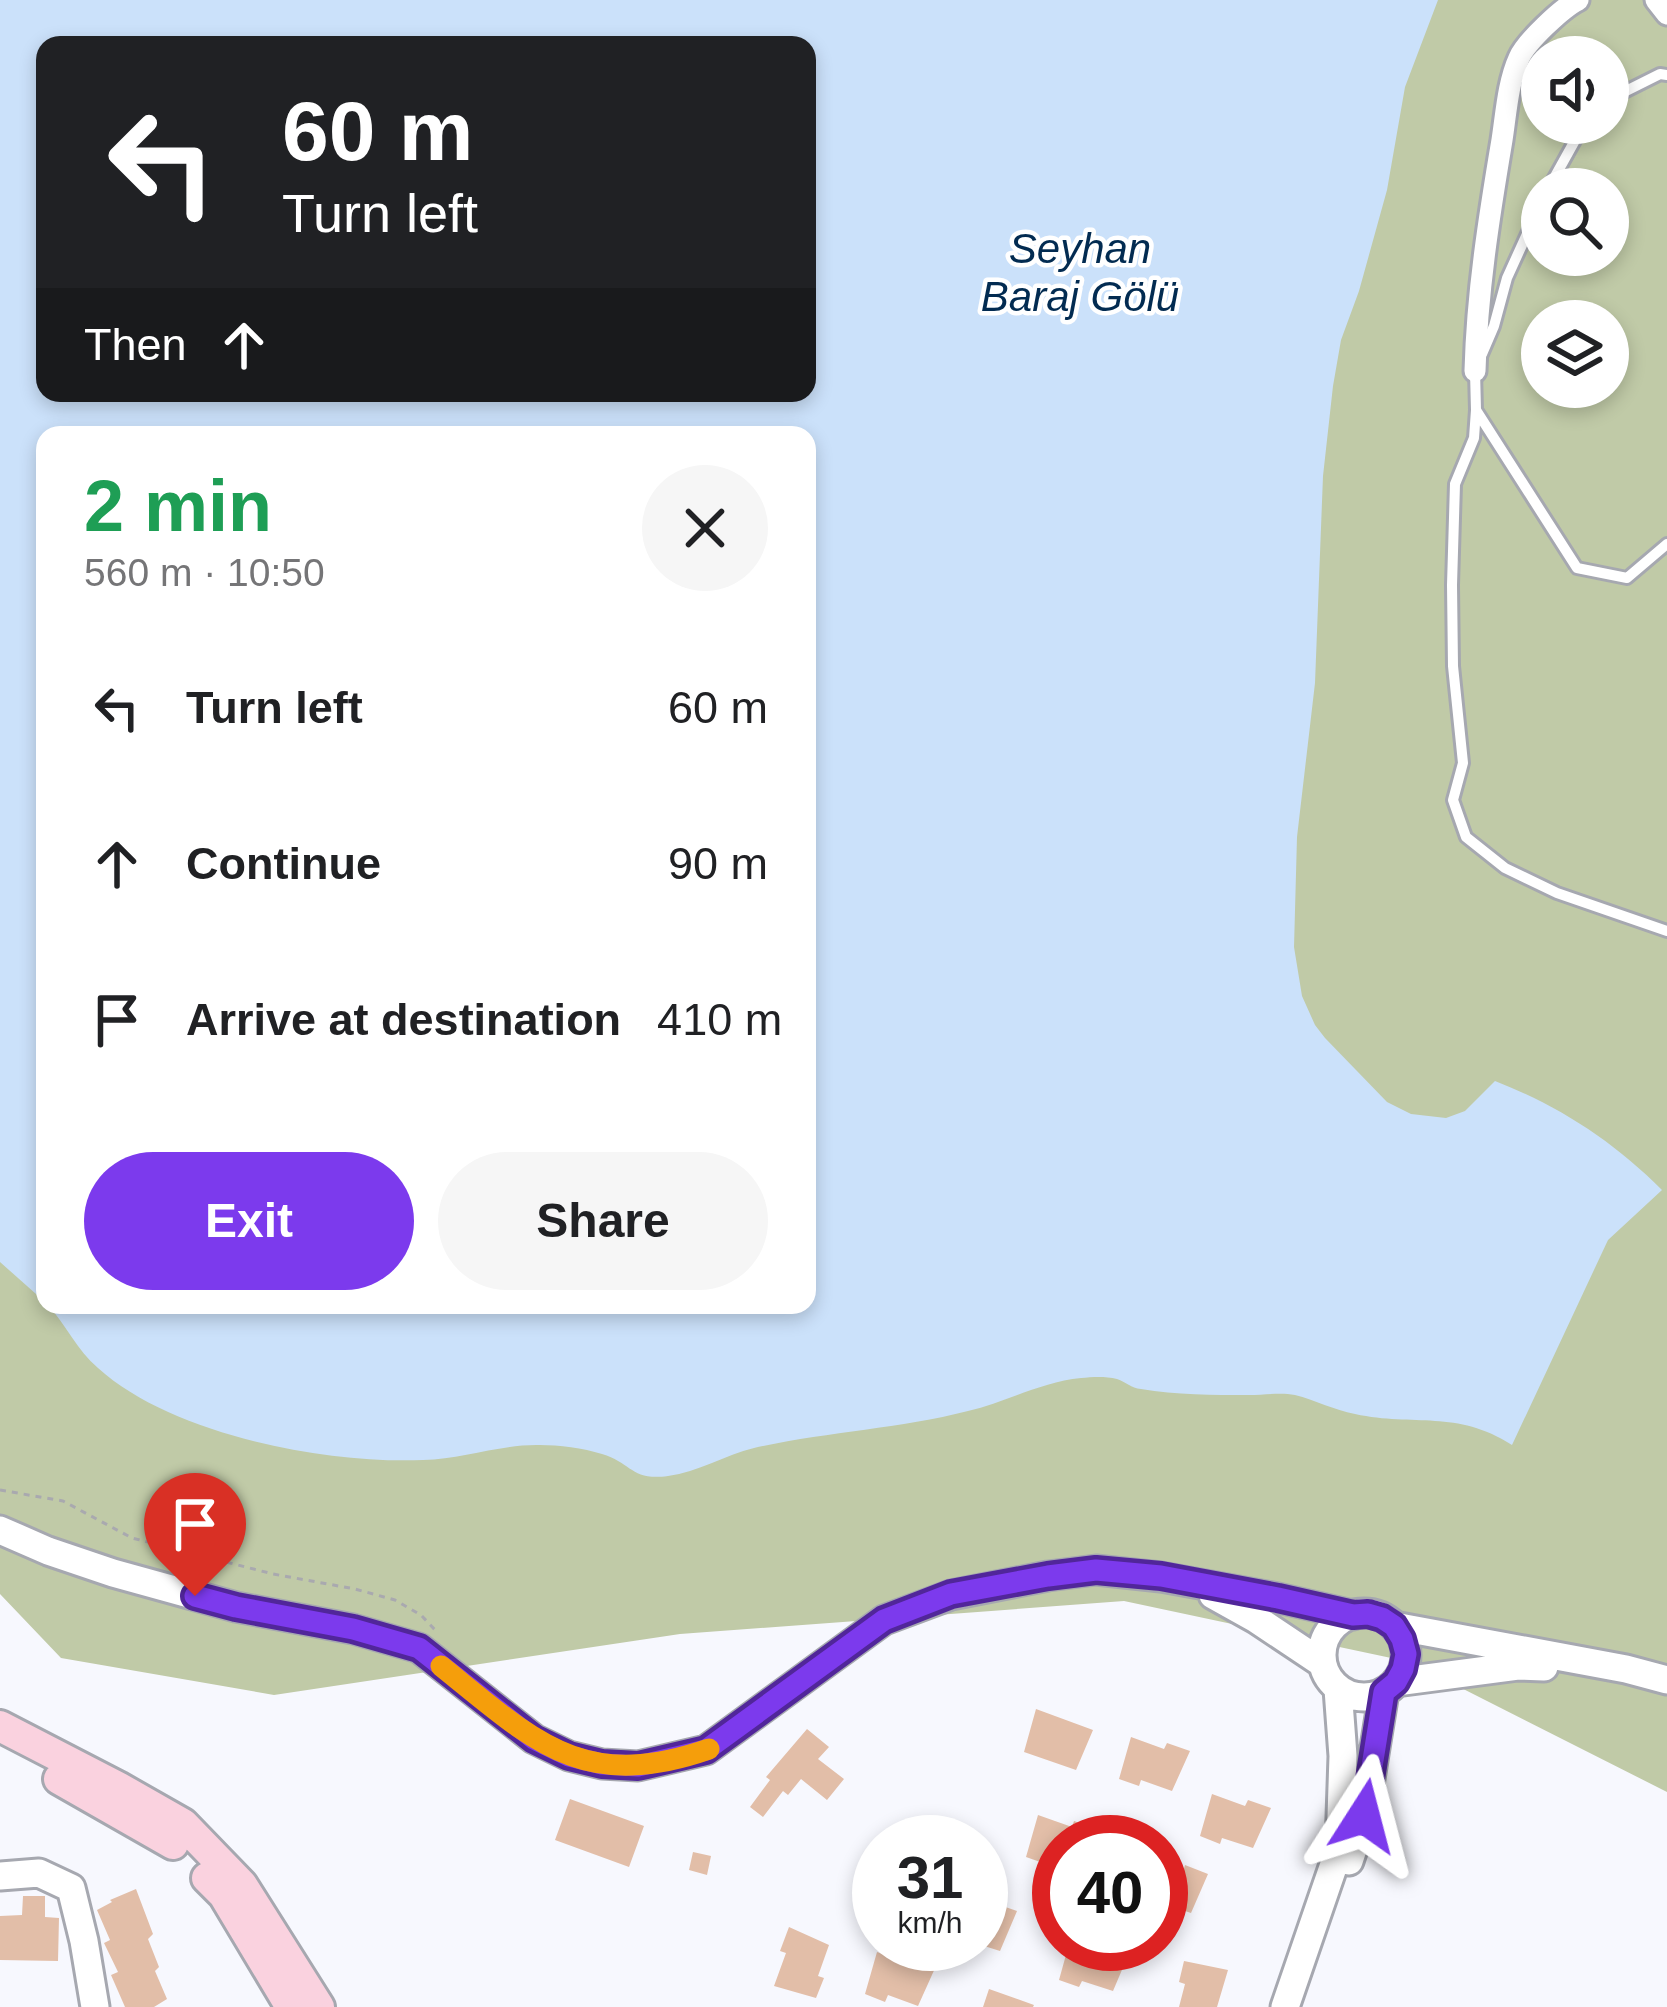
<!DOCTYPE html>
<html lang="en">
<head>
<meta charset="utf-8">
<style>
  body { margin:0; font-family:Helvetica,sans-serif; background:#f6f6f6; color:#202124; height:100vh; display:flex; flex-direction:column; font-size:45px; white-space:nowrap }
  * { box-sizing:border-box; margin:0 }
  p { font-size:39px; color:#757577 }
  .icon { flex:none; width:66px; height:66px; fill:none; stroke:currentColor; stroke-width:2; stroke-linecap:round; stroke-linejoin:round }
  .map { position:relative; flex:1; overflow:hidden }
  .details { position:absolute; left:36px; top:426px; width:780px; height:888px; display:flex; flex-direction:column; background:#fff; border-radius:24px; box-shadow:0 6px 18px #0003 }
  .details>* { flex:none }
  .banner { position:absolute; left:36px; top:36px; width:780px; height:366px; border-radius:24px; box-shadow:0 6px 18px #0003; background:#202124; color:#fff; overflow:hidden }
  .fabs { position:absolute; left:1521px; top:36px; display:grid; gap:24px }
  .fabs a { display:grid; place-items:center; width:108px; height:108px; border-radius:50%; background:#fff; box-shadow:0 6px 18px #0003; font-size:60px }
  .speed { position:absolute; left:852px; top:1815px; display:flex; gap:24px; font-size:60px; font-weight:700; text-align:center }
  .speed>* { display:grid; place-content:center; width:156px; height:156px; border-radius:50%; background:#fff; box-shadow:0 6px 18px #0003; line-height:1 }
  .speed small { font-size:30px; font-weight:400 }
  .speed .limit { border:18px solid #d22; background:#fff; color:#111 }
  .pin { position:absolute; display:grid; place-items:center; width:102px; height:102px; color:#fff; margin:-123px -51px; border-radius:50% 50% 50% 0; rotate:-45deg; box-shadow:0 0 12px #0007 }
  .pin .icon { rotate:45deg }
  .me { position:absolute; width:132px; margin:-66px; rotate:9deg; stroke-linejoin:round; filter:drop-shadow(0 0 9px #0008) }
  .turn { display:flex; align-items:center; gap:42px; height:252px; padding:0 48px; font-size:54px }
  .turn .icon { width:156px; height:156px; stroke-width:2.5 }
  .turn b { display:block; font-size:84px; line-height:102px }
  .then { display:flex; align-items:center; height:114px; padding:0 48px; background:#0003; gap:24px; font-size:45px }
  .round { display:grid; place-items:center; flex:none; width:126px; height:126px; border-radius:63px; background:#f6f6f6 }
  .summary { display:flex; align-items:center; justify-content:space-between; height:204px; padding:0 48px }
  h1 { font-size:72px; font-weight:800; line-height:90px; color:#1e9e55 }
  .action { display:flex; gap:24px; margin-top:auto; padding:24px 48px }
  .action a { flex:1; height:138px; border-radius:72px; background:#7c3aed; color:#fff; font-size:48px; font-weight:800; line-height:138px; text-align:center }
  .action a+a { background:#f6f6f6; color:#202124 }
  ul { padding:0; list-style:none }
  li { display:flex; align-items:center; gap:36px; height:156px; padding:0 48px }
  li div { flex:1 }
  li b { display:block; font-size:45px }
  li em { font-style:normal }
  .map>svg:first-child { display:block }
  .green { fill:#c0caa7; fill-rule:evenodd }
  .water { fill:#cbe1fa; fill-rule:evenodd }
  .building { fill:#e2bea8 }
  .lines { fill:none; stroke-linecap:round; stroke-linejoin:round }
  .service-casing { stroke:#a6a8b0; stroke-width:16 }
  .minor-casing { stroke:#a6a8b0; stroke-width:27 }
  .tertiary-casing { stroke:#a6a8b0; stroke-width:33 }
  .secondary-casing { stroke:#a6a8b0; stroke-width:36 }
  .path { stroke:#a9a9af; stroke-width:3; stroke-dasharray:6 6; stroke-linecap:butt }
  .service { stroke:#fff; stroke-width:10 }
  .minor { stroke:#fff; stroke-width:21 }
  .tertiary { stroke:#fff; stroke-width:27 }
  .secondary { stroke:#fad2df; stroke-width:30 }
  .route-casing { stroke:#51269a; stroke-width:30 }
  .route { stroke:#7c3aed; stroke-width:21 }
  .slow { stroke:#f59e0b; stroke-width:21 }
  .labels { text-anchor:middle; dominant-baseline:central; stroke-width:9; stroke-linejoin:round; paint-order:stroke }
  .water-label { font-size:42px; font-style:italic; fill:#022b51; stroke:#fff }
</style>
</head>
<body>
<div class="map">
<svg width="1667" height="2007" viewBox="0 0 1667 2007">
  <rect width="100%" height="100%" fill="#f7f8fe"/>
  <path class="green" d="M0,0h1667v1792l-257,-130 -286,-61 -444,33 -406,61 -213,-37 -61,-64zM45,45h762v348h-762zM1542,57h66v66h-66zM1542,189h66v66h-66zM1542,321h66v66h-66zM45,435h762v870h-762z"/>
  <path class="water" d="M0,0h1438l-33,87 -18,103 -28,101 -18,49 -8,46 -10,90 -8,207 -18,154 -3,110 8,49 13,29 10,13 62,64 24,12 35,4 19,-7 30,-30c64,25 118,60 167,109l-54,50 -96,205c-56,-36 -97,-18 -157,-31 -21,-4 -40,-14 -60,-19 -14,-3 -31,0 -46,0 -35,0 -73,0 -108,-6 -10,-1 -15,-7 -24,-10 -12,-3 -25,-2 -36,-1 -40,4 -75,24 -113,33 -70,18 -144,21 -214,37 -29,7 -56,24 -86,28 -37,5 -36,-13 -66,-22 -19,-6 -43,-9 -62,-9 -39,-1 -78,14 -117,15 -97,4 -251,-25 -325,-92 -21,-18 -32,-43 -50,-63h759v-870h-762v867l-45,-40zM45,45h762v348h-762z"/>
  <path class="building" d="M1036,1709l57,21 -17,40 -52,-18z
    M807,1729l22,18 -11,12 26,20 -17,21 -26,-21 -13,16 -5,-4 -20,26 -13,-10 20,-27 -4,-3z
    M1131,1737l33,12 3,-6 23,8 -18,40 -31,-11 -2,6 -20,-7z
    M1212,1794l33,12 3,-6 23,8 -18,40 -31,-10 -2,6 -20,-8z
    M570,1799l74,27 -15,41 -74,-27z
    M1038,1815l34,12 2,-6 23,8 -2,6 13,7h-49v20l-11,-4 -2,6 -20,-7z
    M877,1839h2v54l-19,-6z
    M693,1852l18,4 -4,19 -18,-5z
    M1161,1863l22,9 2,-7 23,9 -17,39 -30,-10z
    M136,1889l17,45 -5,5 11,28 -4,4 12,28 -13,8h-29l-14,-32 7,-3 -14,-29 6,-3 -13,-30 15,-8 -2,-2z
    M23,1896h22v21l14,1 -1,43 -58,-1v-44l22,-1z
    M994,1903l23,8 -17,40 -19,-6v-40l11,4z
    M789,1927l40,18 -11,31 6,2 -8,20 -42,-12 12,-33 -6,-2z
    M1069,1944h21l14,5 2,-5h4l20,7 -17,40 -31,-10 -3,6 -20,-7z
    M877,1952l34,12 2,-6 23,8 -18,40 -30,-11 -3,7 -20,-8z
    M1184,1961l44,9 -11,37h-38l6,-23 -6,-2z
    M989,1989l45,16 -1,2h-50z"/>
  <g class="lines">
    <defs>
      <path id="service" d="M1608,100l52,-26 7,1
        M1548,189l30,-54 10,-12
        M1482,354l12,-28 13,-48 35,-77
        M1475,371l1,39 101,158 50,10 40,-34
        M1476,410l-2,28 -19,46 -3,101 1,81 10,97 -10,37 13,37 39,31 52,25 110,38"/>
      <path id="minor" d="M1656,0l11,14
        M1475,371c2,-78 14,-154 27,-231 4,-26 6,-58 17,-82 7,-16 43,-50 59,-58"/>
      <path id="tertiary" d="M0,1530l48,21 65,22 123,34 117,22 66,19 115,91 35,17 33,8 36,2 68,-16 178,-130 67,-25 97,-19 48,-6 65,7 117,21 75,17
        M1213,1595l43,24 66,44
        M1322 1655a42 42 0 1 1 84 0a42 42 0 1 1-84 0Z
        M1394,1626l232,43 41,11
        M1396,1682l122,-16 26,1
        M1349,1861l15,-45 20,-124
        M0,1876l39,-3 32,15 13,53 11,66
        M1285,2007l55,-160 3,-91 -5,-67"/>
      <path id="secondary" d="M0,1726l118,61 65,37 59,61 77,122
        M59,1779l114,65
        M207,1878l17,17 67,112"/>
    </defs>
    <use href="#service" class="service-casing"/>
    <use href="#minor" class="minor-casing"/>
    <use href="#tertiary" class="tertiary-casing"/>
    <use href="#secondary" class="secondary-casing"/>
    <path class="path" d="M0,1490l63,11 69,37 141,36 82,15 40,11 26,15 16,17"/>
    <use href="#service" class="service"/>
    <use href="#minor" class="minor"/>
    <use href="#tertiary" class="tertiary"/>
    <use href="#secondary" class="secondary"/>
  </g>
  <g class="lines">
    <defs>
      <path id="route" d="M195,1596l41,11 117,22 66,19 115,91 35,17 33,8 36,2 68,-16 178,-130 67,-26 97,-18 48,-6 65,6 117,22 75,17 15,-1 14,4 12,8 8,13 4,15 -3,15 -7,13 -12,10 -20,124"/>
    </defs>
    <use href="#route" class="route-casing"/>
    <use href="#route" class="route"/>
    <path class="slow" d="M441,1666c93,75 141,127 268,83"/>
  </g>
  <g class="labels">
    <g class="water-label">
      <text x="1080" y="248">Seyhan<tspan x="1080" dy="48">Baraj Gölü</tspan></text>
    </g>
  </g>
</svg>
<div class="fabs">
<a><svg class="icon" aria-label="sound" viewBox="0 0 24 24"><path d="M4 9h4l5-4v14l-5-4H4zM17 9q2 3 0 6"/></svg></a>
<a><svg class="icon" aria-label="search" viewBox="0 0 24 24"><circle cx="10" cy="10" r="6"/><path d="M15 15l6 6"/></svg></a>
<a><svg class="icon" aria-label="layers" viewBox="0 0 24 24"><path d="M12 4l9 5-9 5-9-5zM3 14l9 5 9-5"/></svg></a>
</div>
<div class="speed"><div>31<small>km/h</small></div><div class="limit">40</div></div>
<div class="pin" style="left:195px;top:1596px;background:#d93025"><svg class="icon" aria-label="arrive" viewBox="0 0 24 24"><path d="M6 21V4h12l-3 4 3 4H6"/></svg></div>
<svg class="me" style="left:1364px;top:1816px" viewBox="-20 -20 40 40"><path d="M0-17L14 15 0 8-14 15z" fill="#7c3aed" stroke="#fff" stroke-width="4"/></svg>
<div class="banner">
<div class="turn"><svg class="icon" aria-label="left" viewBox="0 0 24 24"><path d="M17 20v-9H6M10 6l-5 5 5 5"/></svg><div><b>60 m</b>Turn left</div></div>
<div class="then">Then<svg class="icon" aria-label="ahead" viewBox="0 0 24 24"><path d="M12 20V5M6 11l6-6 6 6"/></svg></div>
</div>
<section class="details">
<div class="summary"><div><h1>2 min</h1><p>560 m · 10:50</p></div><a class="round"><svg class="icon" aria-label="close" viewBox="0 0 24 24"><path d="M6 6l12 12M18 6L6 18"/></svg></a></div>
<ul>
<li><svg class="icon" aria-label="left" viewBox="0 0 24 24"><path d="M17 20v-9H6M10 6l-5 5 5 5"/></svg><div><b>Turn left</b></div><em>60 m</em></li>
<li><svg class="icon" aria-label="ahead" viewBox="0 0 24 24"><path d="M12 20V5M6 11l6-6 6 6"/></svg><div><b>Continue</b></div><em>90 m</em></li>
<li><svg class="icon" aria-label="arrive" viewBox="0 0 24 24"><path d="M6 21V4h12l-3 4 3 4H6"/></svg><div><b>Arrive at destination</b></div><em>410 m</em></li>
</ul>
<div class="action"><a>Exit</a><a>Share</a></div>
</section>
</div>
</body>
</html>
